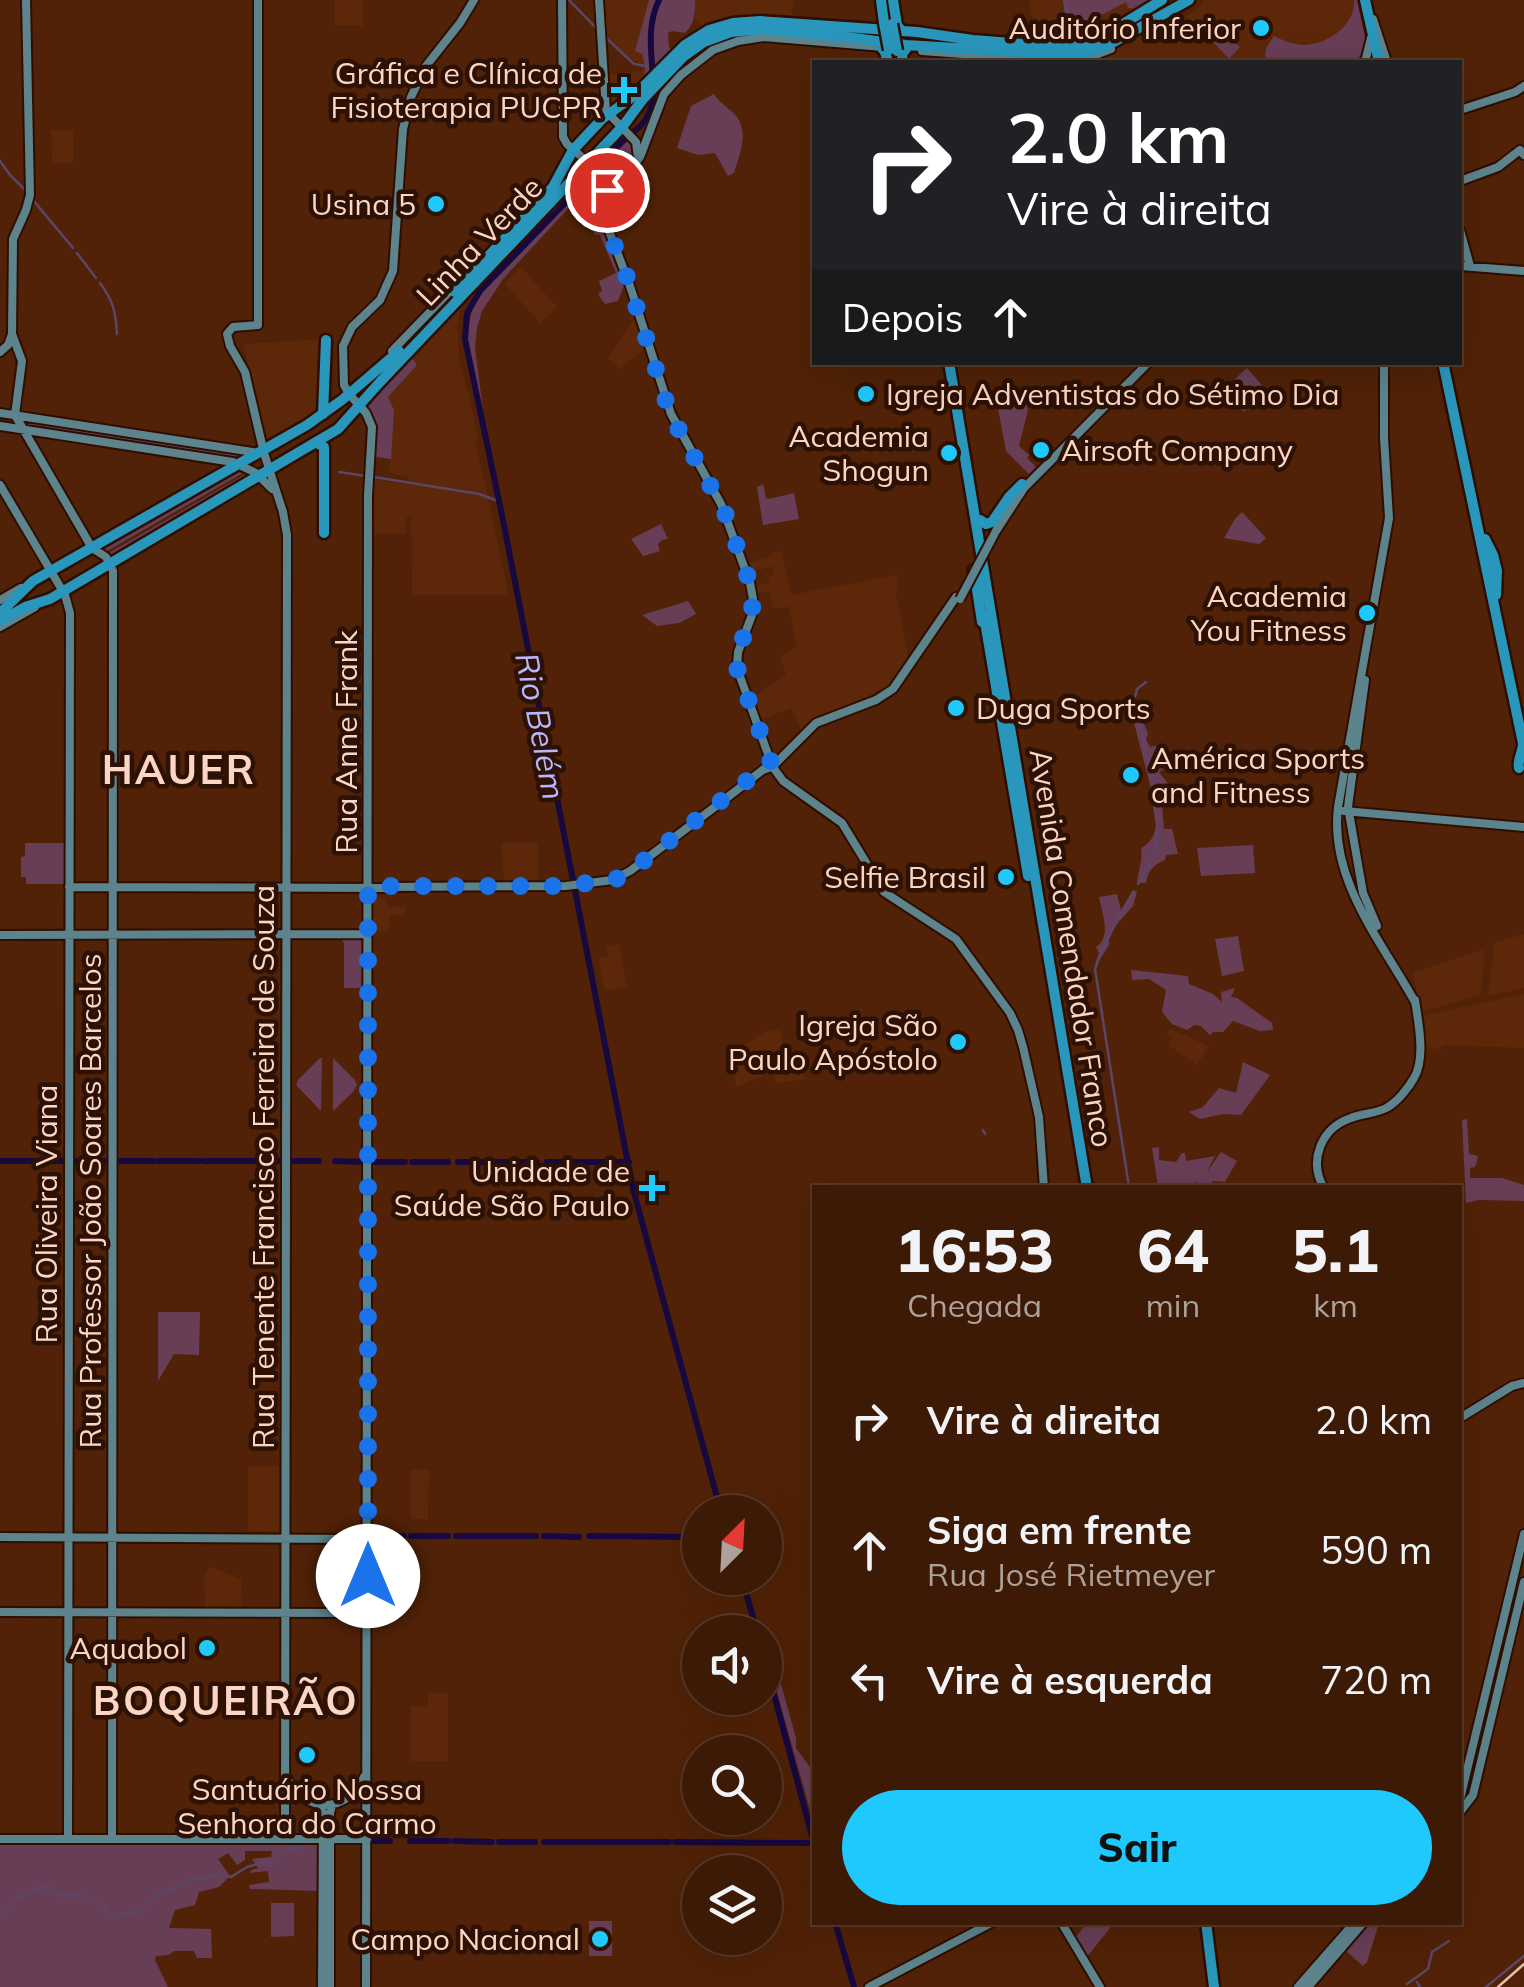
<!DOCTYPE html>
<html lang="pt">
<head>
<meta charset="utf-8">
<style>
  body { margin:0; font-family:Mulish,sans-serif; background:#44230f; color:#f1f3f6; height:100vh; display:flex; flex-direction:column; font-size:38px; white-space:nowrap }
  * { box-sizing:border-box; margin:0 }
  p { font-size:32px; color:#ada19a }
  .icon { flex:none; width:55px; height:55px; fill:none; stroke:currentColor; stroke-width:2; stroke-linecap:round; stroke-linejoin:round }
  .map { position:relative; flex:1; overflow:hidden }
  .drawer { position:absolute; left:812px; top:1185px; width:650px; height:740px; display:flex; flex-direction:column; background:#3d1a05; border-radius:0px; box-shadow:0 10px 40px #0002,0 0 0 2px #563827 }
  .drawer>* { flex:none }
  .banner { position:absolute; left:812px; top:60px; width:650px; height:305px; border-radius:0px; box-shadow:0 10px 40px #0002,0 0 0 2px #563827; background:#202124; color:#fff; overflow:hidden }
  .needle { width:65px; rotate:24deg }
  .buttons { position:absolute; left:682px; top:1495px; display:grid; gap:20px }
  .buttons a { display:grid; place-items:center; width:100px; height:100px; border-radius:50%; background:#3d1a05; box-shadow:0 10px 40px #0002,0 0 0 2px #563827; font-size:50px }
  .pin { position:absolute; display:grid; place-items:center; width:85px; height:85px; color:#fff; margin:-42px; border:5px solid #fff; border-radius:50%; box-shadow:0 2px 10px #0007 }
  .me { position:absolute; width:110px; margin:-55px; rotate:0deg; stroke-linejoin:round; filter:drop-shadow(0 0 8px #0008) }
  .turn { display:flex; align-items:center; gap:35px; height:210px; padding:0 30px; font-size:45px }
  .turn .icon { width:130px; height:130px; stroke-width:2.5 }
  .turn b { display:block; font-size:70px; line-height:85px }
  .then { display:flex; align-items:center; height:95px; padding:0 30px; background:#0003; gap:20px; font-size:38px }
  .eta { display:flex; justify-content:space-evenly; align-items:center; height:170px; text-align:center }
  .eta b { font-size:60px; font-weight:800; line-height:70px }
  .primary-button { display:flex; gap:20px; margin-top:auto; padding:20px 30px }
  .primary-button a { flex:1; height:115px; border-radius:60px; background:#1fc9fd; color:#111; font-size:40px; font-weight:800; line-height:115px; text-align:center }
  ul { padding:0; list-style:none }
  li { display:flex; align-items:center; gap:30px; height:130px; padding:0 30px }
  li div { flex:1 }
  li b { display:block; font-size:38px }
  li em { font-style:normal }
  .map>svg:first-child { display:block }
  .built { fill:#5d2709 }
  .green { fill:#683e56 }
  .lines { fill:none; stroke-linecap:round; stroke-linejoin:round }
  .stream { stroke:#5c4668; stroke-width:2.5 }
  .river { stroke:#170940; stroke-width:6 }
  .major-casing { stroke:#2f0e00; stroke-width:12 }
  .highway-casing { stroke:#2f0e00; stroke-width:15 }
  .major { stroke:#5d848d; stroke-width:8 }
  .highway { stroke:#2996bb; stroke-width:10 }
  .rail { stroke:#e5bdab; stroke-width:2.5 }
  .major-bridge-casing { stroke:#2f0e00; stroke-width:12; stroke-linecap:butt }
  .highway-bridge-casing { stroke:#2f0e00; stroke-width:15; stroke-linecap:butt }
  .major-bridge { stroke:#5d848d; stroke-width:8 }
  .highway-bridge { stroke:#2996bb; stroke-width:10 }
  .route { stroke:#1a73e8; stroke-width:18; stroke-dasharray:0 32.4 }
  .poi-dot { fill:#1fc9fd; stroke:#2c1104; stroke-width:4 }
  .labels { text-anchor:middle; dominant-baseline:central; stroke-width:9; stroke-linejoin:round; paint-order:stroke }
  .poi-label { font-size:30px; fill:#fcd5c4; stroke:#2c1104; text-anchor:end }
  .street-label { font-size:30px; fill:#fcd5c4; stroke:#2c1104 }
  .water-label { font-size:32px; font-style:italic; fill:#b9b6fe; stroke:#2c1104 }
  .district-label { font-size:40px; font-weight:bold; letter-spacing:2.5px; fill:#fcd5c4; stroke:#2c1104 }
</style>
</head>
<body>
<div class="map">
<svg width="1524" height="1987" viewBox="0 0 1524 1987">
  <rect width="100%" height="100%" fill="#512207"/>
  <path class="built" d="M335,0h28v26l-28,-1z
    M602,0h47l-7,53 4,24 -2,4 -32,27 -3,-1 -3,-33 36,-3 -1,-7 -9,-4 -29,-26z
    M695,0h98l-1,19 -39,-3 -26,3 -25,8 -7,-8z
    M1029,0h126l-47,29 -28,10 -14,2 -30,-2z
    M1204,0h153l10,47 -12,15h-282l37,-10 63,-38 8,6h4l1,-4 11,-6z
    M51,130h22v33h-21z
    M520,266l37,41 -17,16 -35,-39z
    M459,307l2,2 -4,16 3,37 11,42 7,35h-3l34,156h-97l-1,-78h-5v17h-34l2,-55 35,6v-8l-20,-4 5,-63 -6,-10 1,-5 28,-30 -5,-7z
    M635,317l10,31 -26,21 -11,-11z
    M322,339l1,69 -17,13 -3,-1 -1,3 -37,19 -22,-98z
    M901,461l3,16 -51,9 -3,-16z
    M782,551l9,44 106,-20 2,11 -3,7 12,63 -18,31 -72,30 -17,14 -9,-23 -31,12 -10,-21 35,-24 -6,-17 16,-12 -7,-39 -16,1 -3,-17 -11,2 -2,-8 12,-2 -1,-6 5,-2v-9l-20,6 -3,-9 21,-7v-3z
    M501,843h37v41l-34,-1z
    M371,898h15l1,9h18v8h-15l-2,16h-17z
    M1524,934v54l-36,8 6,-53z
    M619,944l8,42 -22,5 -7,-33 10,-2 -2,-9z
    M1485,949l-4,46 -60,17 -8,-39z
    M1524,994v54l-81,-3 -3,4 -17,-1 -1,-32z
    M1171,1029l38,17 -12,19 -29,-20 4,-7 -5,-4z
    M780,1030l4,20 15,2 6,27 -29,4 -3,-11 -37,15 -7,-32 35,-23z
    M248,1466h34v65h-34z
    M411,1470h18l-1,49h-17z
    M209,1566l32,13 1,31h-37l-1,-33z
    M428,1693h20v68h-37v-55h17z"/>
  <path class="green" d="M649,0h46c0,14 0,23 -10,33l-13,-2 -4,2 1,14 5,5 -30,29 1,-14 -3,-13 -7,-3z
    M1063,0h92l-17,9 -10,-1 -2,-6 -42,22 -6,-2 5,-5 -7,-1 -1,7 10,4 1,6 -4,-3v7l-3,2 -3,-3 -2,3 -6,1z
    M1354,0h3l10,47 -12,15h-86l-4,-6 1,-8 8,-12c10,5 20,9 31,9 24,-1 51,-21 49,-45z
    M1210,18l15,14 1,5 14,10 -11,12 -27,-29 3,-2 -3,-3z
    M714,94c6,10 16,14 23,23 12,17 2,39 -3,56l-6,3 -13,-23 -17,2 -21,-7 14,-42z
    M621,133l12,12c4,17 -6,30 -23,30l-16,-13z
    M595,175l8,6 -1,3 -24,14 -75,81 -21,32 -5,17 -2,20 8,63h-3c-8,-42 -23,-80 1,-119z
    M590,195l10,3 -3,16 29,66 -8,21 -13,3 -7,-10 4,-3 -3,-10 17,-8 -16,-38h-5l-15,-32z
    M412,358l5,7 -29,32 6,13 -3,49 -15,-2v-29l-9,-24z
    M1247,368l20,23 -23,21 -21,-22z
    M1025,399l3,11 -9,36 10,9 -2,3 9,9 -7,7 -23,-23 -9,-48z
    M239,466l4,7 -136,78 -6,-4z
    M249,472l3,6 -139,81 -4,-6z
    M763,484l3,14 3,1 25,-6 5,26 -36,6 -6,-38z
    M1242,512l24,26 -7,6 -35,-6 11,-19z
    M661,524l7,15 -6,1 -4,4 2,7 -17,5 -12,-17z
    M688,601l8,13 -17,9 -22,3 -15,-11z
    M1136,703l12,31 -2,5 4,8 6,-1 14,18 -11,8 10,13 -17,8 -21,-82z
    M1161,795l3,34h8l6,25 -12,1 -1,5c-12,5 -17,11 -19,23h-9c1,-14 6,-20 4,-35 20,-10 15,-32 13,-51z
    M25,843h42v41h-41v-7h-5v-20l4,-1z
    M1253,845l2,28 -54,3 -4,-28z
    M1133,890l4,2 -4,14 -17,19 -7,12v8l-12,19h-2l4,-11 -3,-6c16,-10 6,-34 3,-50l18,-3 4,16z
    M365,936l1,52h-22v-45l-3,-4z
    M1238,936l6,35 -22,5 -7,-37z
    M1131,970l57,6 1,8 24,10 9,8 -1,-10 14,-4 -4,9 6,1 35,25 1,7 -13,1 -27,-10 -10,11h-10l-3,3 -9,-9 -7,-1 -7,5 -15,-6 -10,-12 4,-22 -17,-11 -17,1z
    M320,1058h2l-1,53 -25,-26 2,-5z
    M333,1058l22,22 2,5 -4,7 -20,19z
    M1243,1062l27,13 -29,40 -18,-1 -23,5 -11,-7 14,-5 16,-19 17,5z
    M1467,1119l2,35 9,2 -3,11 -5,1v10h32l22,7v16l-45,-1 -13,3 -4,-83z
    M1159,1147v13l17,2 6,-9h3l1,8 29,-5 -8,16 14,-20 16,9 -12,21 -13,-1 -1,6h-18l5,-7 -8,7h-32l-6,-39z
    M158,1312h42l-1,43 -25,-1 -16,27z
    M778,1654l1,23 17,61v10l19,26v54l-48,-171z
    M0,1842l320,3v46l-70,-2 -1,-4 20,-3 -1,-11 -18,2 1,-3 7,-2 -6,-9 19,-2 1,-6h-27v9l-8,5 -9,-12 -10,6 12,17 -11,11 -20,5 -4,13 -20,5 -6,18 42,1 1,29h-15l-3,-7h-20l-5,4 -13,1 -1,4 13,27h-168z
    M271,1903h23v33l-23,1z
    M589,1921h23v35h-23z
    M1087,1923h27l-28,35 -12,-19z
    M1365,1923h14l-12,39 -4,4 -19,-17z"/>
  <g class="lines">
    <path class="stream" d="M569,0l29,30
      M1064,0l6,32 -2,7
      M605,37l29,27 18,3
      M0,161l10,14 15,15
      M33,200l40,48
      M77,253l19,25
      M100,283c13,17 16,30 17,51
      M23,422l216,34
      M339,472l27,4
      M374,477l105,17 19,7
      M1135,697l2,-8 9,-7
      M1135,705l18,77v10
      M1138,884c4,-8 8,-14 12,-21 12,-21 7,-42 3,-64
      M1124,909l9,-17
      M1121,913l-19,37 -7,19 34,218
      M983,1130l2,4
      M0,1914l17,-16 26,-12 18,9 25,1 19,11 3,9 29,-4 22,-19 20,-7 11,-8 14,1 13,-5 14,3 16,-10 29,-8 7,-8 19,-5
      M1417,1982l3,5
      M1407,1984l21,-15 4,-17 17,-11
      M1486,1987l38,-31"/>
    <path class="river" d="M653,77c-2,-27 -6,-52 6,-77
      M654,89c-3,39 -17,36 -40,61 -5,6 -10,13 -16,19l-118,122 -13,22 -2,26 38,181 130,669 88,323
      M0,1161h67
      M71,1161h37
      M116,1161h38
      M159,1161h39
      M203,1161h78
      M290,1161h29
      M335,1161l28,1
      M373,1162h32
      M412,1162h36
      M458,1162h79
      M547,1162h82
      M371,1536h33
      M411,1536h37
      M456,1536h80
      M544,1536l35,1
      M589,1536l111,1
      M742,1578l15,54
      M765,1661l50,186
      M370,1841h20
      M410,1841h38
      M454,1841l38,1
      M499,1842h36
      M544,1842h38
      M586,1842h83
      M675,1842l139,1
      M835,1922l19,65"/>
    <defs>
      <path id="major" d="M258,0v325l-25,2 -6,7 3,12 15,26 19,81 19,59 4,23 -2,1304
        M562,0l1,137 4,7 35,31c7,13 -1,29 2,43l25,65 42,131 50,90 29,79 3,16 -1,16 -14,37 -1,16 32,89 6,13 8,11 59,42 42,69 72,47 54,74 8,17 5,17 16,70 5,71
        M599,0l7,111 30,31 2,16
        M1373,19l14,43
        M922,51l137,10 26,-2 26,-10
        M1365,62l6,-24
        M1460,110l55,-18 9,-6
        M1460,181l38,-14 22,-17 4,5
        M606,191l7,-8 17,-12 10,-14 24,-63 17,-19 32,-25 25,-9 26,-4 119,10
        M1460,230l10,36
        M1460,266l64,5
        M12,334l10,27 -7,54 77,133 14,9 7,14 -1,1268
        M392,351l63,-65
        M0,352l8,-7 4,-11 1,-95 13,-29 4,-15 -4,-195
        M1384,362v76l5,80 -51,289c-9,73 44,135 77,195
        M0,413l259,40
        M0,426l233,36 23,11 16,16
        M0,485l65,110 5,18 -2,1226
        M996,531l28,-43 125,-126
        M0,600l21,-12
        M0,627l35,-20
        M1365,680l-17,127 15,86 14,33
        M763,770l10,-4 43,-43 60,-23 17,-11 63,-92
        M724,800l40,-31
        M1344,811l180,16
        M69,887l320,1
        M386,887l180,-1 46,-6 18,-9 94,-71
        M0,935l368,-1
        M1324,1188c-16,-27 -3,-60 27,-70 12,-5 26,-4 37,-11 10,-6 21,-20 26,-29 12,-20 4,-57 1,-78
        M1460,1418l52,-32 12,-3
        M0,1537l367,2
        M0,1612l367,1
        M287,1778c19,36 60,36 77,-1
        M1460,1799l64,-265
        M319,1805l4,8 -1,174
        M1460,1812l13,-17 51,-213
        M0,1839h367
        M1061,1922l39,65
        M330,1987v-174l2,-8
        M366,1987l2,-1491 4,-69 -6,-14 -17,-19 -5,-9 -1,-39 9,-19 28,-27 13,-29 10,-142 8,-32 15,-31 34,-43 14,-23
        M869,1987l124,-65
        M1298,1987l57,-65
        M1308,1987l56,-65"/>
      <path id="highway" d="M881,0l3,23
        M893,0l4,25 4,5
        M1365,0l14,62
        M881,47l4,5 3,10
        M903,62l-1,-8 4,-5
        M455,292l98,-105 20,-37 29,-31 33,-24 50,-50 24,-15 24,-7 27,-2 157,11 56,8 90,7 18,-2 19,-7 62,-38
        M949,362l138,826
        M1443,362l81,386
        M323,414l3,-74
        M317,443l7,4v86
        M980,520l6,4 6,-2 17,-25 13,-13
        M1485,539l8,16 4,16 -1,24
        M974,570l8,52
        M0,613l33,-32 274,-156 35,-25 57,-49
        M984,616l44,260
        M0,621l25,-14 25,-8 288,-170 42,-47 243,-256 20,-27 40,-42 21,-15 27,-10 32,-3 91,9 52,7 163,10 17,-2 19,-6 84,-47
        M1519,768c-2,-6 3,-15 4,-23
        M1206,1922l8,65"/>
    </defs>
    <use href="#major" class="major-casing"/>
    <use href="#highway" class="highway-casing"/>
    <use href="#major" class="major"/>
    <use href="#highway" class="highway"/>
    <path class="rail" d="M1498,1987l26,-23"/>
    <defs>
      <path id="major-bridge" d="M960,599l36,-68"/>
      <path id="highway-bridge" d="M884,23l5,27
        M892,24l5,27"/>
    </defs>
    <use href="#major-bridge" class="major-bridge-casing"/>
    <use href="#highway-bridge" class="highway-bridge-casing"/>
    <use href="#major-bridge" class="major-bridge"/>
    <use href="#highway-bridge" class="highway-bridge"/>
  </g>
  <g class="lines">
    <path class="route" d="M368,1576v-690h198l50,-7 21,-13 134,-104 -34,-94c-1,-34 23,-43 13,-85l-26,-73 -54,-96 -42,-134 -24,-62 -2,-16 5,-12"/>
  </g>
  <g class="poi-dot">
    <circle cx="1261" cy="28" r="10"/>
    <path d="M619 75h10v10h10v10h-10v10h-10v-10h-10v-10h10z"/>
    <circle cx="436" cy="204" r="10"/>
    <circle cx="866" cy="394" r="10"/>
    <circle cx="1041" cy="450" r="10"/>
    <circle cx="949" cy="453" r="10"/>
    <circle cx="1367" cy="613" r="10"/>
    <circle cx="956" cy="708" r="10"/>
    <circle cx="1131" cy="775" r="10"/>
    <circle cx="1006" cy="877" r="10"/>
    <circle cx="958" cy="1042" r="10"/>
    <path d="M647 1173h10v10h10v10h-10v10h-10v-10h-10v-10h10z"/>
    <circle cx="207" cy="1648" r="10"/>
    <circle cx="307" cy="1755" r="10"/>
    <circle cx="600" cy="1939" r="10"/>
  </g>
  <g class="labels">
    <g class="poi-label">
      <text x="1241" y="28">Auditório Inferior</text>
      <text x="602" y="73">Gráfica e Clínica de<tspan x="602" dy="34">Fisioterapia PUCPR</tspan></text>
      <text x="416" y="204">Usina 5</text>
      <text x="886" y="394" text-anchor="start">Igreja Adventistas do Sétimo Dia</text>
      <text x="929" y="436">Academia<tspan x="929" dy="34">Shogun</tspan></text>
      <text x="1061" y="450" text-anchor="start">Airsoft Company</text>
      <text x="1347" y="596">Academia<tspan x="1347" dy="34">You Fitness</tspan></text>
      <text x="976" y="708" text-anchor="start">Duga Sports</text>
      <text x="1151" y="758" text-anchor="start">América Sports<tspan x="1151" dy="34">and Fitness</tspan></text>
      <text x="986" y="877">Selfie Brasil</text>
      <text x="938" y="1025">Igreja São<tspan x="938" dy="34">Paulo Apóstolo</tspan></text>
      <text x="630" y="1171">Unidade de<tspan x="630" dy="34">Saúde São Paulo</tspan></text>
      <text x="187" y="1648">Aquabol</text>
      <text x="307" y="1789" text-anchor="middle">Santuário Nossa<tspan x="307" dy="34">Senhora do Carmo</tspan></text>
      <text x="580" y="1939">Campo Nacional</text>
    </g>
    <g class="street-label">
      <text transform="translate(479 241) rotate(-46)">Linha Verde</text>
      <text transform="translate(346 742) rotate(-90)">Rua Anne Frank</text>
      <text transform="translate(1072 948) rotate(81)">Avenida Comendador Franco</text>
      <text transform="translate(263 1167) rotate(-90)">Rua Tenente Francisco Ferreira de Souza</text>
      <text transform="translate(90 1201) rotate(-90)">Rua Professor João Soares Barcelos</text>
      <text transform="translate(46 1214) rotate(-90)">Rua Oliveira Viana</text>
    </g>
    <g class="water-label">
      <text transform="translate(541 726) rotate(79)">Rio Belém</text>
    </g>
    <g class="district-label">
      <text x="179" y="769">HAUER</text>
      <text x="226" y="1700">BOQUEIRÃO</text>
    </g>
  </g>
</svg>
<div class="buttons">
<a><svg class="needle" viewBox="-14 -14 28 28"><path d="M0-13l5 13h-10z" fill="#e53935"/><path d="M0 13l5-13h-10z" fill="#ada19a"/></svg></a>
<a><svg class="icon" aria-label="sound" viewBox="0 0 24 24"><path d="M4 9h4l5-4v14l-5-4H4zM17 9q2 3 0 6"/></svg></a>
<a><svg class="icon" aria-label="search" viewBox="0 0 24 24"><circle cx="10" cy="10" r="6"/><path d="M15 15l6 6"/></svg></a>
<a><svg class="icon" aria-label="layers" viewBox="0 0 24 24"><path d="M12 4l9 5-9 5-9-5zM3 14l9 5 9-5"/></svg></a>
</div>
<div class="pin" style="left:607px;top:190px;background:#d93025"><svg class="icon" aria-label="arrive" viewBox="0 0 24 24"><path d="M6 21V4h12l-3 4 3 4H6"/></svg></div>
<svg class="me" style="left:368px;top:1576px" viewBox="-20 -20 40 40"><circle r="19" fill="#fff"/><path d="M0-13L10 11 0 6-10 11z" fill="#1a73e8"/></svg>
<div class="banner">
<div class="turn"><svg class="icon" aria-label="right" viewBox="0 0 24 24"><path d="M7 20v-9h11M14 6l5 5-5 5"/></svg><div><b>2.0 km</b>Vire à direita</div></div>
<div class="then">Depois<svg class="icon" aria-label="ahead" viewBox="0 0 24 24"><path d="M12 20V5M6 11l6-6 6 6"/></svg></div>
</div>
<section class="drawer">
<div class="eta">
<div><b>16:53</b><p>Chegada</p></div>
<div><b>64</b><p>min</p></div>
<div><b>5.1</b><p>km</p></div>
</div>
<ul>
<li><svg class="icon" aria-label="right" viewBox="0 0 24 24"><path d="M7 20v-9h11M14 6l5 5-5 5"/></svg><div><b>Vire à direita</b></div><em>2.0 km</em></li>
<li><svg class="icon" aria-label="ahead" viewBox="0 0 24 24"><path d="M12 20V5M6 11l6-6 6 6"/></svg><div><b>Siga em frente</b><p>Rua José Rietmeyer</p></div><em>590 m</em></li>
<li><svg class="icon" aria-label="left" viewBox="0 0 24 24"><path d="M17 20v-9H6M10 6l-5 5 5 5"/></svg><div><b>Vire à esquerda</b></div><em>720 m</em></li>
</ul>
<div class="primary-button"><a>Sair</a></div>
</section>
</div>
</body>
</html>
